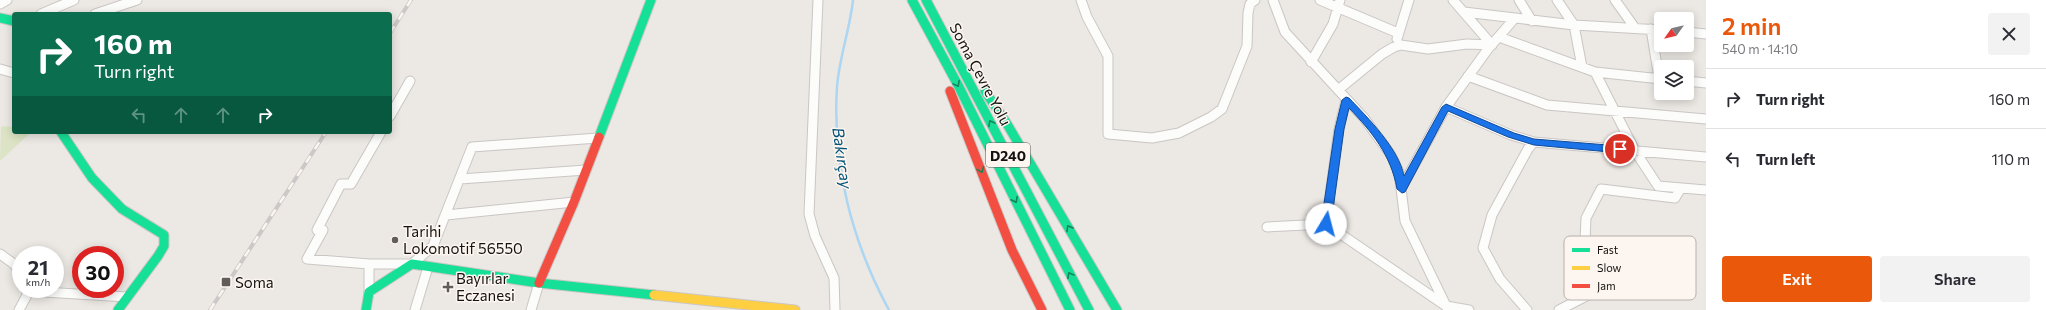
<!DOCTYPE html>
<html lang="en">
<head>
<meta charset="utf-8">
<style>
  body { margin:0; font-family:Commissioner,sans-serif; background:#f2f2f3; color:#2b2b33; height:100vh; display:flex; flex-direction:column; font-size:15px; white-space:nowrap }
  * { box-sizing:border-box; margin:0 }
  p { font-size:13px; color:#7c7c81 }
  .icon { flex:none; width:22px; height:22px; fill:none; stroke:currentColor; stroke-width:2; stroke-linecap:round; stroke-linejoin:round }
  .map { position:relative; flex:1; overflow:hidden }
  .details { display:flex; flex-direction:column; background:#fff; width:340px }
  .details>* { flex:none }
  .guide { position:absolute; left:12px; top:12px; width:380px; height:122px; border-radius:4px; box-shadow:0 2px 10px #0003; background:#0b6e4f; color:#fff; overflow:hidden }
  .needle { width:26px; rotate:236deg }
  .fabs { position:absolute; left:1654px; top:12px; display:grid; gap:8px }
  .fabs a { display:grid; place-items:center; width:40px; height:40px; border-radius:4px; background:#fff; box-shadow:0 2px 10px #0003; font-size:20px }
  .speed { position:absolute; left:12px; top:246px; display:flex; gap:8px; font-size:20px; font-weight:700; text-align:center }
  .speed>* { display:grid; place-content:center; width:52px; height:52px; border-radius:50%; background:#fff; box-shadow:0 2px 10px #0003; line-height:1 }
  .speed small { font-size:10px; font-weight:400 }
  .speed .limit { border:6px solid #d22; background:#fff; color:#111 }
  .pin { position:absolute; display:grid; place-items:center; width:34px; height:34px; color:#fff; margin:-17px; border:2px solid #fff; border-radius:50%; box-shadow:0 1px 4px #0007 }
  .me { position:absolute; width:44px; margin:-22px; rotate:8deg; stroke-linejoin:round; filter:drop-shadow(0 0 3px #0008) }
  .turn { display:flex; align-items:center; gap:14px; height:84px; padding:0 16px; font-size:18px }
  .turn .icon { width:52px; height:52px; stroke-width:2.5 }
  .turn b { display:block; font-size:28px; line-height:34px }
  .lanes { display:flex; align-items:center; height:38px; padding:0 16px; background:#0003; justify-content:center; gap:20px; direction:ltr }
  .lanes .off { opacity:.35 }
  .round { display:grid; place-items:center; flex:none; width:42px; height:42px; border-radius:4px; background:#f2f2f3 }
  .headline { display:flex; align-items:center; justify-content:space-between; height:68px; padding:0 16px }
  h1 { font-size:24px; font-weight:600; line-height:30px; color:#ea580c }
  .cta { display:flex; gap:8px; margin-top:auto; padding:8px 16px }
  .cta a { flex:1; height:46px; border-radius:4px; background:#ea580c; color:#fff; font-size:16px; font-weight:600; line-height:46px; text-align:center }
  .cta a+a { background:#f2f2f3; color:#2b2b33 }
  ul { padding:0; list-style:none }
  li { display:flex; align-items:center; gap:12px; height:60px; padding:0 16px; border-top:1px solid #e1e1e2 }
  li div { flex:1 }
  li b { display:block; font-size:15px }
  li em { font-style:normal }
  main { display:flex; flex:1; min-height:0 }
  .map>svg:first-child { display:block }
  .green { fill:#dce4c5 }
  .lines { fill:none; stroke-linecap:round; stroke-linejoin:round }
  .stream { stroke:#acd6f1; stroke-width:2.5 }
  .street-casing { stroke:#cac6c4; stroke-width:11 }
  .fast-casing { stroke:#cac6c4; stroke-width:11 }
  .slow-casing { stroke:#cac6c4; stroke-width:11 }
  .jam-casing { stroke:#cac6c4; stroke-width:11 }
  .street { stroke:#fcfcfb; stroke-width:9 }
  .fast { stroke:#16e098; stroke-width:9 }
  .slow { stroke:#ffcf43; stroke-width:9 }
  .jam { stroke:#f24e42; stroke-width:9 }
  .rail-casing { stroke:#cac9c7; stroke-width:4 }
  .rail { stroke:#fdf5ef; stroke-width:2.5; stroke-dasharray:8; stroke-linecap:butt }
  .oneway { stroke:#15835b }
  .route { fill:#1a73e8; stroke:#114b97 }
  .poi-dot { fill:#605d5a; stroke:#fdf5ef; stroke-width:1.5 }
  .labels { text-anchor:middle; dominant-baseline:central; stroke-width:3; stroke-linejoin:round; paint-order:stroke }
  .shield { fill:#fdf5ef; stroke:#5a5653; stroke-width:1 }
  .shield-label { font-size:14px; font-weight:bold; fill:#141210 }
  .street-label { font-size:15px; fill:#141210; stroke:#fdf5ef }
  .poi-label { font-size:15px; fill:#141210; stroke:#fdf5ef; text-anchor:start }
  .water-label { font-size:16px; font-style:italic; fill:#04547a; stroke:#fdf5ef }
  .key { fill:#fdf5ef; stroke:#b7b1ac; stroke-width:1 }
  .key-label { font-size:11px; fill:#141210 }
</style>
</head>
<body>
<main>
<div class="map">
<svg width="1706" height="310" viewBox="0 0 1706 310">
  <rect width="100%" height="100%" fill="#ece8e4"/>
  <path class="green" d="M1,126l13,1v5h17l-31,29z"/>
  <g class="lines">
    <path class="stream" d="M853,0c-3,29 -14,58 -16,87 -5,78 15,155 52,223"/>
    <defs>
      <path id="street" d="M818,0l-9,214 6,22 19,42 1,32
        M1081,0l6,17 21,39v78l44,4 27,-5 32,-16 11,-8 25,-63 1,-33 2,-9 5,-4
        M1273,0l12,32 79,86 27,37 8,17 6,49 43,89
        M1320,0l78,33
        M1453,0l39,45
        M1519,0l13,21
        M1557,0l17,25 8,42
        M1615,0l20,28
        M0,4l7,-4
        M1464,12l110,13 87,5
        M41,14l33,-14
        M95,14l42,-14
        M1651,29l8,49
        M1687,32l19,2
        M1499,37l96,35 66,7
        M1397,39l12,-39
        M1311,62l22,-38 7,-24
        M0,69l14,4
        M1595,72l40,79 23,35 48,4
        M1468,76l79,29 159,14
        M1687,81l19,2
        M1338,90l44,-36 12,-7 7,-2 27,4 39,-5 25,1
        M1446,107l65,28 23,7
        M390,116l20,-35
        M460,179l126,-9
        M1401,189l45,-82 42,-58 26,-30
        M446,215l128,-13
        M1326,224l13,-95 7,-29
        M1267,227l59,-3 120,82 23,4
        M0,254l14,10 7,10
        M369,264l-62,-5 16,-29h-6l24,-46h10l30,-52
        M27,291l100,6
        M369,292v-28h43l21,-18 39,-99 126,-9
        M19,310l8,-15v-6
        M415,310l13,-43
        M531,310l8,-27
        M1527,310l-27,-31 -17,-31 9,-33 36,-66 6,-7 172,15
        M1559,310l41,-21 -15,-48 1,-23 15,-29 74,9 6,-10"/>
      <path id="fast" d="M912,0l47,87 111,223
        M926,0l163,310
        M0,18l14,3
        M985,91l22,33 110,186
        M61,132l31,46 30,31 42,26v11l-6,10 -40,54
        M599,137l52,-137
        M366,310l3,-18 43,-28 127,19 115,12"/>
      <path id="slow" d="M654,295l141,15"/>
      <path id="jam" d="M950,91l62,159 30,60
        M539,283l35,-81 25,-65"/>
    </defs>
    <use href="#street" class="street-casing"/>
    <use href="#fast" class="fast-casing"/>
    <use href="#slow" class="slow-casing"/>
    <use href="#jam" class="jam-casing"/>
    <use href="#street" class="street"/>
    <use href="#fast" class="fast"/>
    <use href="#slow" class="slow"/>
    <use href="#jam" class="jam"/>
    <defs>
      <path id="rail" d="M390,33l21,-33
        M210,310l116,-178"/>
    </defs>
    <use href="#rail" class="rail-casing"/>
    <use href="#rail" class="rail"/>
  </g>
  <defs><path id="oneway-chevron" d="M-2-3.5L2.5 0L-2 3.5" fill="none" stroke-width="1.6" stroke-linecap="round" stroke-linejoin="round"/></defs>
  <g class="oneway">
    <use href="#oneway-chevron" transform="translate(957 84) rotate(62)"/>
    <use href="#oneway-chevron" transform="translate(991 123) rotate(-118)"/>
    <use href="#oneway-chevron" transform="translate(981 170) rotate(69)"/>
    <use href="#oneway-chevron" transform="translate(1015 200) rotate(63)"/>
    <use href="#oneway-chevron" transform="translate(1069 228) rotate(-121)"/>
    <use href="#oneway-chevron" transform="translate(1070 275) rotate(-118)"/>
  </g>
  <path class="route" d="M1346,97l3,1c19,20 50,51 55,78l38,-69 4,-3 68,29 20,6 86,7 5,3 -5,4 -86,-8 -26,-8 -60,-26 -43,81 -3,1 -5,-4c-6,-34 -25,-57 -48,-81l-5,21 -13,95 -5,4 -5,-4 14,-95 7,-29z"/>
  <g class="poi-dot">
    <circle cx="395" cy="240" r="4"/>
    <rect x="221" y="277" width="10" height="10" rx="2"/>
    <path d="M446 281h4v4h4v4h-4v4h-4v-4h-4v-4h4z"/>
  </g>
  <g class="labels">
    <rect class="shield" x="986" y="143" width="44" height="24" rx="3"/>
    <g class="shield-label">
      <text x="1008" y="155">D240</text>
    </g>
    <g class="street-label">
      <text transform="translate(981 74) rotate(62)">Soma Çevre Yolu</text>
    </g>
    <g class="poi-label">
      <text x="403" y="231">Tarihi<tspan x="403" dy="17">Lokomotif 56550</tspan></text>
      <text x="456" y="278">Bayırlar<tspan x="456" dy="17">Eczanesi</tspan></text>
      <text x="235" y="282">Soma</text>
    </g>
    <g class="water-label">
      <text transform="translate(843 158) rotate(82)">Bakırçay</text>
    </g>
  </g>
  <rect x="1564" y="236" width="132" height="64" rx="6" class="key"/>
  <rect x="1572" y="248" width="18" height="4" fill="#16e098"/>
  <rect x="1572" y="266" width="18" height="4" fill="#ffcf43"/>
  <rect x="1572" y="284" width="18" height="4" fill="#f24e42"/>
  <g class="key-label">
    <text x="1597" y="254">Fast</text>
    <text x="1597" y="272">Slow</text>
    <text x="1597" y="290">Jam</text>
  </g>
</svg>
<div class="fabs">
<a><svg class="needle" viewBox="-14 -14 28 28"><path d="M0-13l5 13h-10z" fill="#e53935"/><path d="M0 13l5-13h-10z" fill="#7c7c81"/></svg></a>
<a><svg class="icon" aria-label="layers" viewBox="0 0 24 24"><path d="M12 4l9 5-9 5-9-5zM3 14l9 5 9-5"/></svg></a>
</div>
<div class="speed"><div>21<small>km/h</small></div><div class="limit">30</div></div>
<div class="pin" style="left:1620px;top:149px;background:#d93025"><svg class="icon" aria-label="arrive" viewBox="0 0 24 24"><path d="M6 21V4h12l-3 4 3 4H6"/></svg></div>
<svg class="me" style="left:1326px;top:224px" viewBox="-20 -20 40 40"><circle r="19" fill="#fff"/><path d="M0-13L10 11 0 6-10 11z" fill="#1a73e8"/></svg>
<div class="guide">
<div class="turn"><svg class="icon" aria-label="right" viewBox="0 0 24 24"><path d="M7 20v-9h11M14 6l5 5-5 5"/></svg><div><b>160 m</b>Turn right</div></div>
<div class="lanes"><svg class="icon off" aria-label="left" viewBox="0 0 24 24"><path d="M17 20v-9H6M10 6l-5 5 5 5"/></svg><svg class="icon off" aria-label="ahead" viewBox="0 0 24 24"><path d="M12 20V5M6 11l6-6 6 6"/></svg><svg class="icon off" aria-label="ahead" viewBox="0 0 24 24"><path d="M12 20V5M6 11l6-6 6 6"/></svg><svg class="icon" aria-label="right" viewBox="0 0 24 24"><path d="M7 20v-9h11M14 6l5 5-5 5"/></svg></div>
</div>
</div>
<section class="details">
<div class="headline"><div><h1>2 min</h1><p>540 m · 14:10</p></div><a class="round"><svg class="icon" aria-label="close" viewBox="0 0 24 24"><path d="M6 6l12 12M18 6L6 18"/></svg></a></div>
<ul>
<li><svg class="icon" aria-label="right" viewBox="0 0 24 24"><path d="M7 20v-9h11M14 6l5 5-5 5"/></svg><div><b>Turn right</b></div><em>160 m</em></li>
<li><svg class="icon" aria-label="left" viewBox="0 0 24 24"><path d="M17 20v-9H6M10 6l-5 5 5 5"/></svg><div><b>Turn left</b></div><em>110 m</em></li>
</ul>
<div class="cta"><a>Exit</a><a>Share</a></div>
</section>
</main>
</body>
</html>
